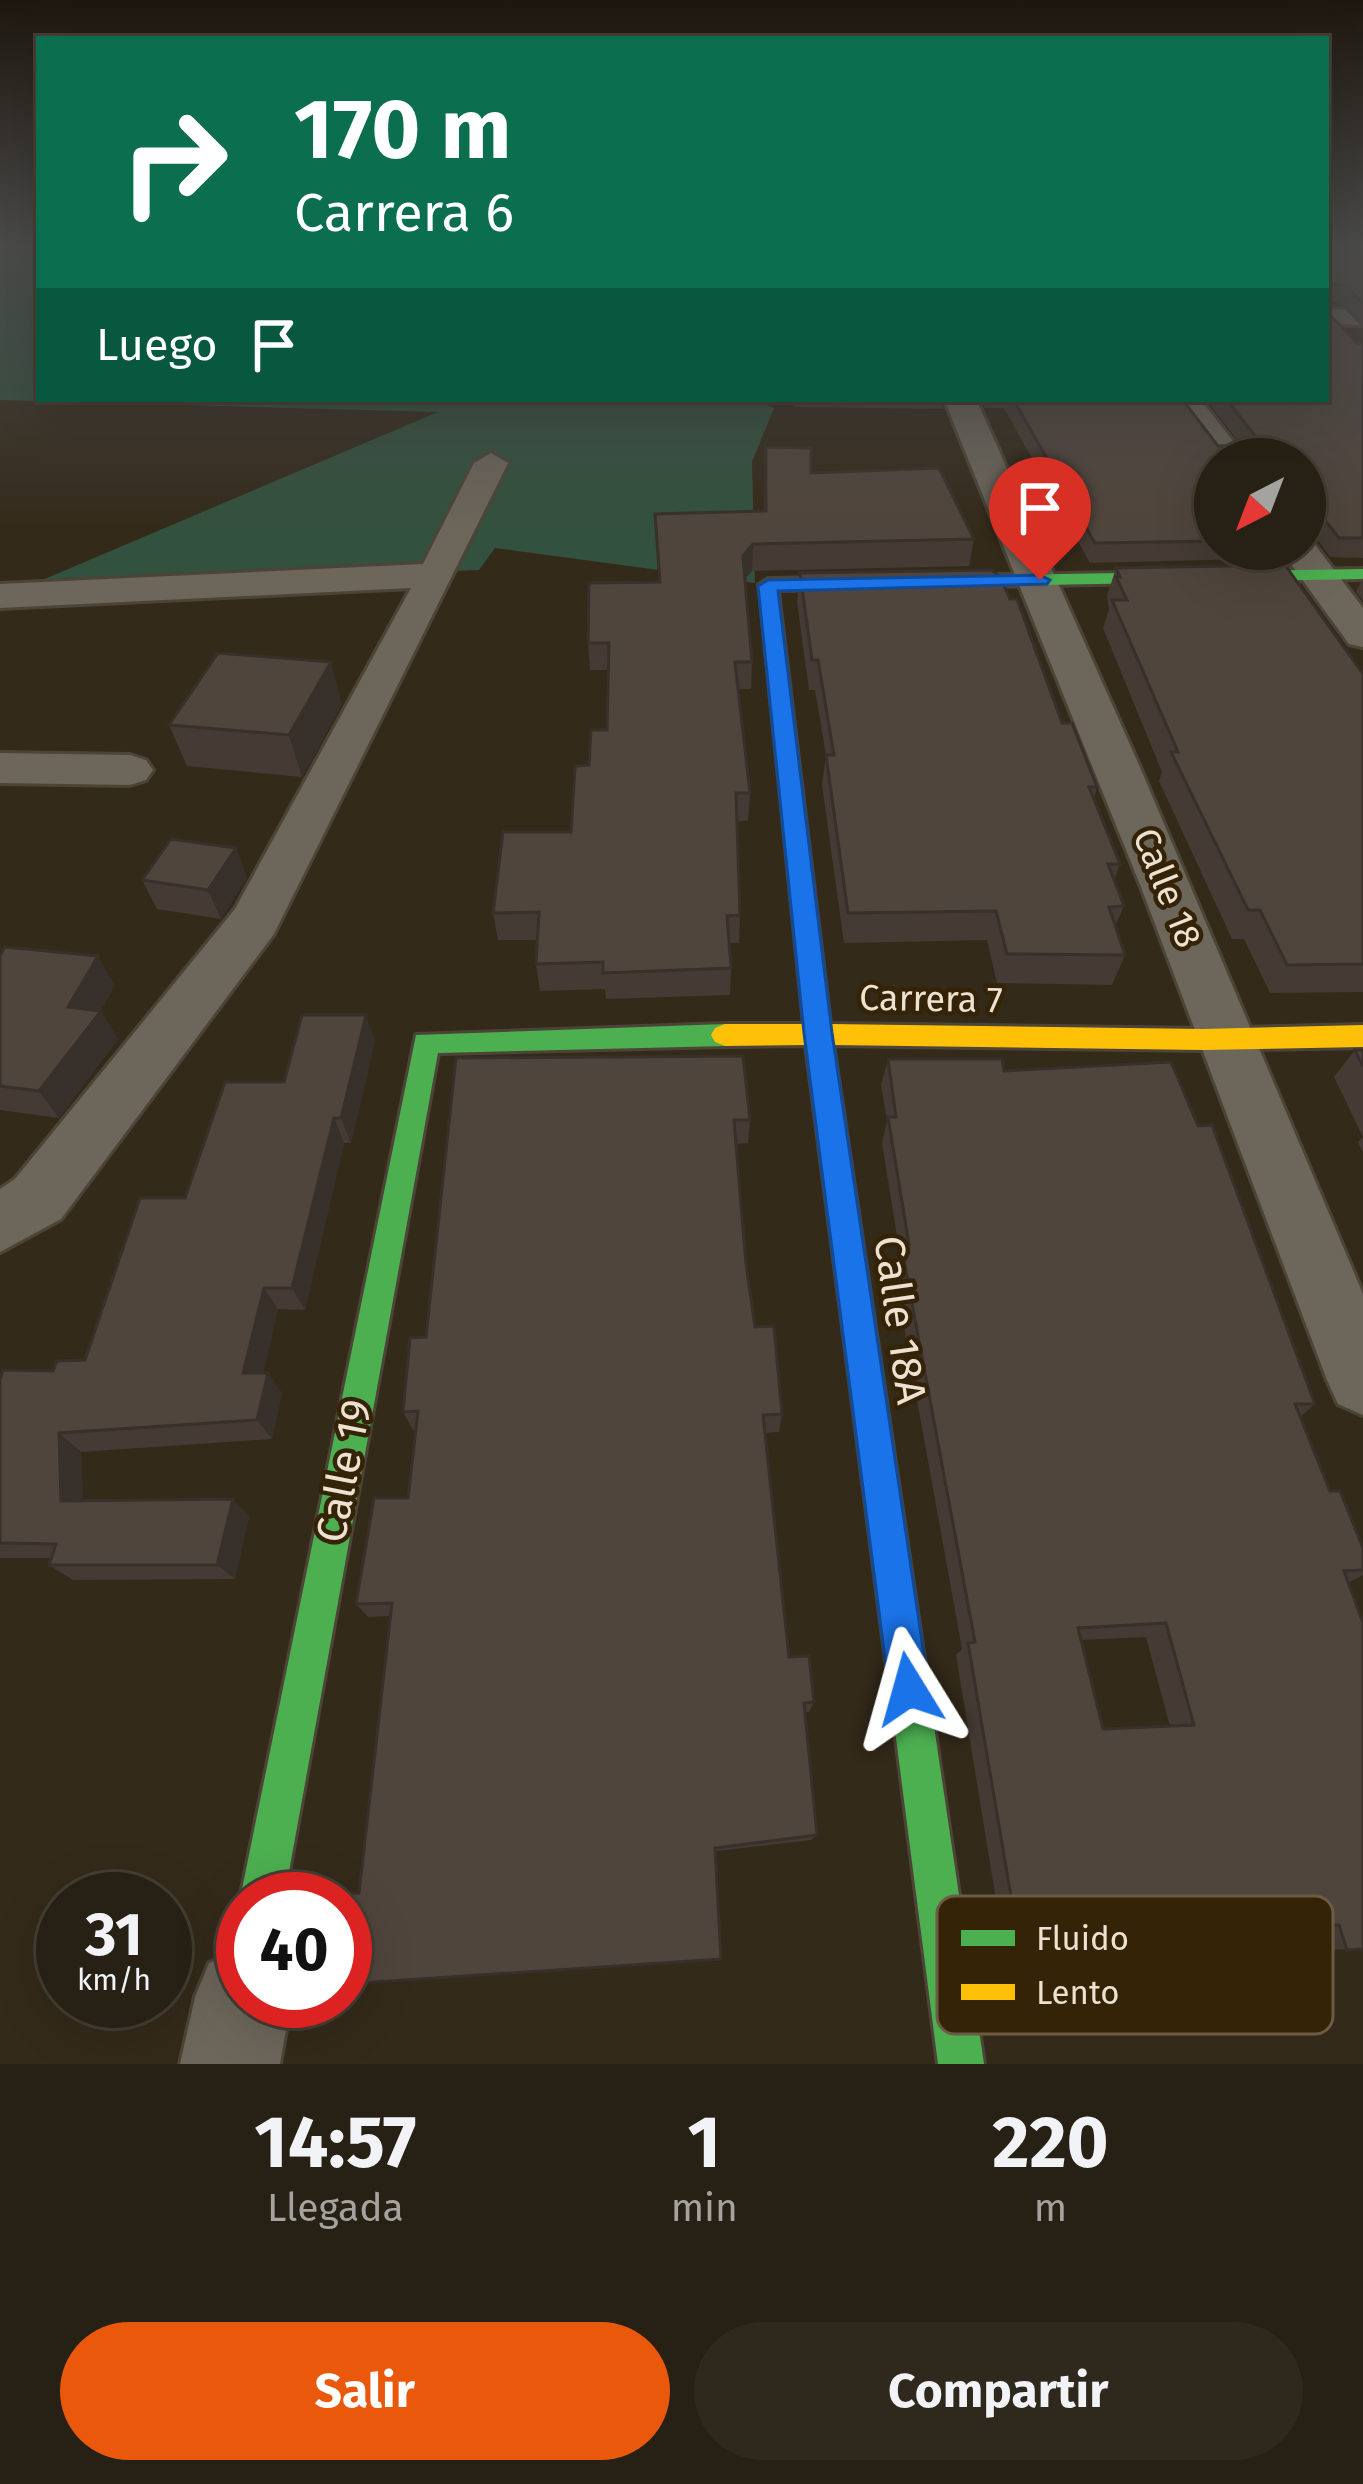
<!DOCTYPE html>
<html lang="es">
<head>
<meta charset="utf-8">
<style>
  body { margin:0; font-family:"Fira Sans",sans-serif; background:#2f281d; color:#f1f3f6; height:100vh; display:flex; flex-direction:column; font-size:45px; white-space:nowrap }
  * { box-sizing:border-box; margin:0 }
  p { font-size:39px; color:#a4a3a0 }
  .icon { flex:none; width:66px; height:66px; fill:none; stroke:currentColor; stroke-width:2; stroke-linecap:round; stroke-linejoin:round }
  .map { position:relative; height:2064px; overflow:hidden }
  .side { display:flex; flex-direction:column; background:#272014; flex:1 }
  .side>* { flex:none }
  .hud { position:absolute; left:36px; top:36px; width:1293px; height:366px; border-radius:0px; box-shadow:0 12px 48px #0002,0 0 0 3px #433e34; background:#0b6e4f; color:#fff; overflow:hidden }
  .needle { width:78px; rotate:222deg }
  .tools { position:absolute; left:1194px; top:438px; display:grid; gap:24px }
  .tools a { display:grid; place-items:center; width:132px; height:132px; border-radius:50%; background:#272014; box-shadow:0 12px 48px #0002,0 0 0 3px #433e34; font-size:60px }
  .speed { position:absolute; left:36px; top:1872px; display:flex; gap:24px; font-size:60px; font-weight:700; text-align:center }
  .speed>* { display:grid; place-content:center; width:156px; height:156px; border-radius:50%; background:#272014; box-shadow:0 12px 48px #0002,0 0 0 3px #433e34; line-height:1 }
  .speed small { font-size:30px; font-weight:400 }
  .speed .limit { border:18px solid #d22; background:#fff; color:#111 }
  .pin { position:absolute; display:grid; place-items:center; width:102px; height:102px; color:#fff; margin:-123px -51px; border-radius:50% 50% 50% 0; rotate:-45deg; box-shadow:0 0 12px #0007 }
  .pin .icon { rotate:45deg }
  .me { position:absolute; width:132px; margin:-66px; rotate:352deg; stroke-linejoin:round; filter:drop-shadow(0 0 9px #0008) }
  .turn { display:flex; align-items:center; gap:42px; height:252px; padding:0 60px; font-size:54px }
  .turn .icon { width:156px; height:156px; stroke-width:2.5 }
  .turn b { display:block; font-size:84px; line-height:102px }
  .then { display:flex; align-items:center; height:114px; padding:0 60px; background:#0003; gap:24px; font-size:45px }
  .eta { display:flex; justify-content:space-evenly; align-items:center; height:204px; text-align:center }
  .eta b { font-size:72px; font-weight:700; line-height:84px }
  .action { display:flex; gap:24px; margin-top:auto; padding:24px 60px }
  .action a { flex:1; height:138px; border-radius:72px; background:#ea580c; color:#fff; font-size:48px; font-weight:700; line-height:138px; text-align:center }
  .action a+a { background:#2f281d; color:#f1f3f6 }
  .map>svg:first-child { display:block }
  .green { fill:#32513e }
  .lines { fill:none; stroke-linecap:round; stroke-linejoin:round }
  .street-casing { stroke:#4d4438; stroke-width:6 }
  .fast-casing { stroke:#4d4438; stroke-width:6 }
  .slow-casing { stroke:#4d4438; stroke-width:6 }
  .street { fill:#6d665b; fill-rule:evenodd }
  .fast { fill:#4caf50; fill-rule:evenodd }
  .slow { fill:#ffc107; fill-rule:evenodd }
  .wall { fill:#453b34; fill-rule:evenodd }
  .shaded-wall { fill:#38302a }
  .building { fill:#50453c; stroke:#38302a; stroke-width:3; fill-rule:evenodd }
  .route { fill:#1a73e8; stroke:#114b97; stroke-width:3 }
  .labels { text-anchor:middle; dominant-baseline:central; stroke-width:9; stroke-linejoin:round; paint-order:stroke }
  .street-label { font-size:36px; fill:#ede2d2; stroke:#342306 }
  .near-street-label { font-size:42px; fill:#ede2d2; stroke:#342306 }
  .key { fill:#342306; stroke:#6c5c43; stroke-width:3 }
  .key-label { font-size:33px; fill:#ede2d2 }
</style>
</head>
<body>
<div class="map">
<svg width="1363" height="2064" viewBox="0 0 1363 2064">
  <rect width="100%" height="100%" fill="#342a1a"/>
  <path class="green" d="M0,244h39v155h715l20,9 -22,54 3,121 -260,-35 -16,22 -458,19 417,-177 -438,-12z"/>
  <g class="lines">
    <defs>
      <path id="street" d="M1363,309v16l-37,-1v-14z
        M944,399h32l163,366 224,529v121l-25,-11 -11,-24 -186,-493z
        M1168,399h32l47,60 -32,3z
        M491,453l17,10 -234,471 -213,285 -61,33v-63l15,-10 220,-270 176,-321 -411,20v-24l423,-20 51,-101z
        M1305,539l7,2 51,67v39l-14,-3 -69,-95h25z
        M0,753l130,2 16,5 7,10 -7,10 -16,5 -130,-2z
        M243,1949v52h48l-11,63h-100l15,-67 14,-34z"/>
      <path id="fast" d="M1363,569v10l-585,11 1,11 -9,6 -9,-6 -2,-16 9,-6z
        M725,1024l10,4 4,7 -4,7 -10,4 -287,7 -154,846h-41v7l-3,-7 176,-864z
        M859,1312l12,4 4,11 109,737h-46l-95,-737 4,-11z"/>
      <path id="slow" d="M770,595l9,6 51,423 373,5 160,-4v22l-160,3 -370,-5 42,282 -4,11 -12,4 -12,-4 -4,-11 -37,-282 -81,1 -10,-4 -4,-7 4,-7 10,-4h79l-43,-423z"/>
    </defs>
    <use href="#street" class="street-casing"/>
    <use href="#fast" class="fast-casing"/>
    <use href="#slow" class="slow-casing"/>
    <use href="#street" class="street"/>
    <use href="#fast" class="fast"/>
    <use href="#slow" class="slow"/>
  </g>
  <path class="wall" d="M1329,249h34v79l-24,-25 -9,-2 -1,13 28,29 6,1v214l-33,-1 -14,-19 -10,-3 -1,2v-78h-90v90h70l-4,9 -191,5 -86,-155h-19l-6,-9h203l36,47 23,-1 -35,-46h120z
    M792,399h153l-2,10 -149,-2z
    M766,447l45,26 163,66 -5,27 -217,5 -7,8 7,83 -1,27h-13l12,104 -2,28h-11l3,94 -1,28h-10l2,25 -1,27 -124,4 -1,-10 -65,2 -4,-27 1,-24h-39l-5,-27 78,-81 18,-67 18,-35 1,-60h-18l-2,-27 71,-61 -4,-68 109,-3z
    M1116,568l247,106v318l-93,1 -26,-54h-12l-73,-158 3,-9 -59,-144 6,-18 -2,-14z
    M800,573l262,150 35,64 -3,11 26,66 -6,16 10,26 -9,20 10,29 -13,30 -115,-2 -10,-43 -143,3 -22,-158 4,-30 -11,-65h-6l-12,-88z
    M1363,578v23l-7,-9z
    M342,704l-40,73 -115,-11 -18,-41z
    M247,877l-26,42 -64,-10 -15,-29z
    M0,955l115,30 -15,26 18,28 -59,79 -59,-8z
    M375,1041l-24,102h-7l-39,167 -27,-1 -15,64h5l14,20 -10,46 -191,13 2,49 166,15 -14,63 -162,1 -24,-15 2,-7h-51v-179l53,-8 32,-11 199,-278z
    M1355,1050h8v102l-5,-10 5,-5 -29,-60z
    M456,1058l294,62 -2,23 -12,1 10,120 9,63 27,87 -3,18 -14,1 24,224 25,45 -5,10h-4l12,123 -6,5 -452,53 32,-277 -23,1 -12,-13 52,-106 8,-68h-3l-10,-18 23,-75z
    M888,1059l116,12 311,333 -15,13 30,74 33,57v27l-15,8 15,366 -47,1 -8,-24 -105,4 -47,37 -22,-1 -3,-11 -125,6 -50,-306 6,-6 -69,-382 6,-18 -17,-106 5,-21 -6,-37zM1146,1637l24,89 -67,3 -22,-89z"/>
  <path class="shaded-wall" d="M753,544l-1,27 -10,12 1,-27z
    M331,662l11,42 -40,73 -13,-42z
    M236,848l11,29 -26,42 -13,-29z
    M98,956l17,29 -17,29 3,-3 17,28 -59,79 -20,-27 29,-84z
    M366,1015l9,26 -24,102 -10,-25z
    M334,1118l10,25 -39,167 -13,-22z
    M264,1288l14,21 -19,84 -16,-20z
    M268,1373l14,20 -10,46 -15,-19z
    M59,1433l22,19 3,66 -23,-17z
    M233,1499l16,17 -14,63 -18,-14z"/>
  <path class="building" d="M1326,244h3v5h34v54l-17,-17 -16,-2 -1,30 28,29 6,1v194h-24l-15,-19 -9,-4 -6,10h-4v-66h-90v82l-120,2 -82,-144h169l36,47 37,-1 4,-4 -33,-42h100z
    M766,447l45,1v25l128,-5 35,71 -221,5 -10,12 9,106h-17l15,131h-14l4,122 -13,1 4,52 -128,5v-11l-67,2 3,-52 -46,1 10,-81h68l4,-66 14,-1 2,-35h16l2,-87h-21l1,-60 71,-1 -5,-68 111,-3z
    M1285,565l78,109v290l-76,1 -27,-55h-12l-77,-158h7l-66,-152h15l-11,-23h4l-4,-9z
    M992,570l8,7 10,22h7l45,124h10l25,64h-8l31,77h-12l16,42 -15,1 16,48 -118,-1 -11,-43 -148,2 -22,-158h8l-16,-95h-6l-12,-87z
    M218,653l113,9 -42,73 -120,-10z
    M171,839l65,9 -28,42 -66,-10z
    M5,947l93,9 -30,51 33,4 -62,80 -39,-5v-131z
    M302,1015h64l-25,103h-7l-42,170h-28l-21,85h25l-11,47 -198,13 2,68 172,-2 -16,66h-168l7,-21 -56,-1v-164l3,-9 50,1 4,-10 28,-1 55,-162h45l40,-116h59z
    M1355,1050h8v16z
    M743,1056l7,64h-16l12,144 9,63 19,-1 8,88 -19,1 26,242 20,-1 5,46 -10,1 13,132 -102,13 6,111 -376,25v-85h-31l1,-4 44,-2 33,-290 -36,1 18,-106h34l10,-87 -15,1 7,-74 16,-1 30,-279z
    M888,1059h114l2,12 167,-9 27,64 14,-1 103,279h-20l35,87h10l23,57v22l-19,1 19,52v326l-16,1 -8,-25 -136,5 8,33 -55,4 -3,-13 -131,7 -54,-318 7,-1 -74,-398h8l-21,-127h8zM1166,1623l28,102 -91,4 -25,-101z"/>
  <linearGradient id="sky" x2="0" y2="1"><stop stop-color="#1d170e"/><stop offset="0.46" stop-color="#4a4a49"/><stop offset="1" stop-color="#4a4a49" stop-opacity="0"/></linearGradient>
  <rect width="1363" height="533" fill="url(#sky)"/>
  <path class="route" d="M1040,575l10,5 -3,4 -269,7 54,442 97,656 -6,14 -14,6 -14,-6 -6,-14 -85,-656 -46,-447 10,-6z"/>
  <g class="labels">
    <g class="street-label">
      <text transform="translate(1167 888) rotate(68)">Calle 18</text>
      <text transform="translate(931 999) rotate(1)">Carrera 7</text>
    </g>
    <g class="near-street-label">
      <text transform="translate(900 1320) rotate(82)">Calle 18A</text>
      <text transform="translate(344 1471) rotate(-79)">Calle 19</text>
    </g>
  </g>
  <rect x="937" y="1896" width="396" height="138" rx="18" class="key"/>
  <rect x="961" y="1930" width="54" height="16" fill="#4caf50"/>
  <rect x="961" y="1984" width="54" height="16" fill="#ffc107"/>
  <g class="key-label">
    <text x="1036" y="1950">Fluido</text>
    <text x="1036" y="2004">Lento</text>
  </g>
</svg>
<div class="tools">
<a><svg class="needle" viewBox="-14 -14 28 28"><path d="M0-13l5 13h-10z" fill="#e53935"/><path d="M0 13l5-13h-10z" fill="#a4a3a0"/></svg></a>
</div>
<div class="speed"><div>31<small>km/h</small></div><div class="limit">40</div></div>
<div class="pin" style="left:1040px;top:580px;background:#d93025"><svg class="icon" aria-label="arrive" viewBox="0 0 24 24"><path d="M6 21V4h12l-3 4 3 4H6"/></svg></div>
<svg class="me" style="left:909px;top:1689px" viewBox="-20 -20 40 40"><path d="M0-17L14 15 0 8-14 15z" fill="#1a73e8" stroke="#fff" stroke-width="4"/></svg>
<div class="hud">
<div class="turn"><svg class="icon" aria-label="right" viewBox="0 0 24 24"><path d="M7 20v-9h11M14 6l5 5-5 5"/></svg><div><b>170 m</b>Carrera 6</div></div>
<div class="then">Luego<svg class="icon" aria-label="arrive" viewBox="0 0 24 24"><path d="M6 21V4h12l-3 4 3 4H6"/></svg></div>
</div>
</div>
<section class="side">
<div class="eta">
<div><b>14:57</b><p>Llegada</p></div>
<div><b>1</b><p>min</p></div>
<div><b>220</b><p>m</p></div>
</div>
<div class="action"><a>Salir</a><a>Compartir</a></div>
</section>
</body>
</html>
